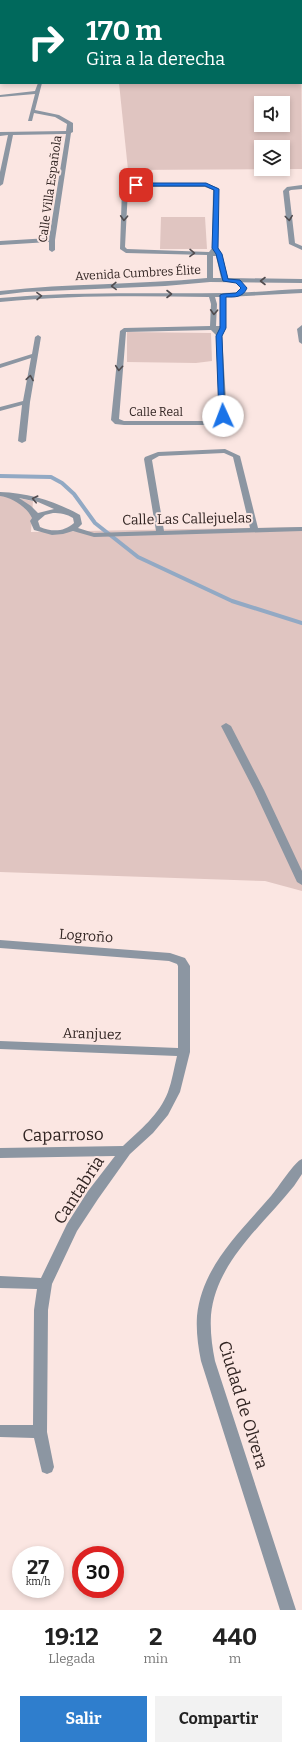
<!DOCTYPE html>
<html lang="es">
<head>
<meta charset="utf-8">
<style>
  body { margin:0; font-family:Bitter,serif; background:#f2f2f2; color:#222; height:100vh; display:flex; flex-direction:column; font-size:15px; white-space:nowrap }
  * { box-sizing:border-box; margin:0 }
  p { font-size:13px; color:#767676 }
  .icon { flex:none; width:22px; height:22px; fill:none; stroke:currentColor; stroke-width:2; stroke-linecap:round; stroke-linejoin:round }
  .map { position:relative; height:1610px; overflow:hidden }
  .sheet { display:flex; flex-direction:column; background:#fff; flex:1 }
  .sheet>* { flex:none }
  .banner { position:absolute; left:0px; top:0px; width:302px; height:84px; box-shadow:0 2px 6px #0003; background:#00695c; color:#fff; overflow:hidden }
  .buttons { position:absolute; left:254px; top:96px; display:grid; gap:8px }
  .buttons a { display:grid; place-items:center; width:36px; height:36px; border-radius:0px; background:#fff; box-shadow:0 2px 6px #0003; font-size:20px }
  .speed { position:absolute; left:12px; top:1546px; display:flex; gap:8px; font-size:20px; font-weight:700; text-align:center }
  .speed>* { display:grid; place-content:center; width:52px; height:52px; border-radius:50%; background:#fff; box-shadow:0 2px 6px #0003; line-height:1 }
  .speed small { font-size:10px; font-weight:400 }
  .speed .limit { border:6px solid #d22; background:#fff; color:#111 }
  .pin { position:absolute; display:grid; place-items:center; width:34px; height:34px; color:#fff; margin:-17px; border-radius:8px; box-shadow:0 2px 6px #0006 }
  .me { position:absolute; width:44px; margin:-22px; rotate:358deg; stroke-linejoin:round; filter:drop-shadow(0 0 3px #0008) }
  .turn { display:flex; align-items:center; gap:14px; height:84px; padding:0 20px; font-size:18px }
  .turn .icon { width:52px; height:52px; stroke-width:2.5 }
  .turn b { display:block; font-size:28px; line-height:34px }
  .eta { display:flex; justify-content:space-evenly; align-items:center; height:68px; text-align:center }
  .eta b { font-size:24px; font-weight:700; line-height:28px }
  .button { display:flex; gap:8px; margin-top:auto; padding:8px 20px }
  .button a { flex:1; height:46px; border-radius:0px; background:#2f7ecd; color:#fff; font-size:16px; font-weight:700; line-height:46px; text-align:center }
  .button a+a { background:#f2f2f2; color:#222 }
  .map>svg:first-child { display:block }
  .green { fill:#e0c5c1; fill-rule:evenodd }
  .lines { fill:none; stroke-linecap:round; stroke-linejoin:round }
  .stream { stroke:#92a9c4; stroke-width:4 }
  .minor { fill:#8c96a2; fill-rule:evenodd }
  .oneway { stroke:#514c4f }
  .route { fill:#1a73e8; stroke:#114b97 }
  .labels { text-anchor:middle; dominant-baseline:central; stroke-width:4; stroke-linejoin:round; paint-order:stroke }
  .far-street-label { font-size:12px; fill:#312422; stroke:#fbe6e2 }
  .street-label { font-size:14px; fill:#312422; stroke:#fbe6e2 }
  .near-street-label { font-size:17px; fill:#312422; stroke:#fbe6e2 }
</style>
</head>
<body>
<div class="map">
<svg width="302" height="1610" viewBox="0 0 302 1610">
  <rect width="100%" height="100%" fill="#fbe6e2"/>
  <path class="green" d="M301,9l1,160 -174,1 -9,-87h182zM261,103h22v22h-22zM261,147h22v22h-22z
    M161,217h44l2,32h-47z
    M127,332l84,1 1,28 -16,2 -69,-1z
    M0,495l33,6 -2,31 271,-5v364l-37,-10 -265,-9z"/>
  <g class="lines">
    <path class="stream" d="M0,476l51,1 11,6 12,11 21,29 43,34 94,44 70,22"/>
    <path class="minor" d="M14,0h4v1h-4z
      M64,0h4v1h-4z
      M113,0h4v1h-4z
      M162,0h4v1h-4z
      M213,0h4v1h-4z
      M262,0h4v1h-4z
      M0,60h1v2h-1z
      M38,83h4l-7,27 24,5 14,8v9l-2,1 -16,107v10l-3,2 -3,-2v-8l-49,3v-4l49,-3 17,-104 -53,1 -10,49 -3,2v-14l8,-37 -8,1v-4l66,-1 1,-7 -12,-7 -21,-4 -2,8h-4l7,-27 -35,3v-2l35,-4z
      M136,183h70l12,5v60l4,6 6,24 74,1v4l-92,-1 -45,4 -140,6 -25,3v-4c69,-8 138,-6 207,-13v-23l-81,-2 -6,-4 2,-61zM136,187h69l8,3 -1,58 -3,4 -82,-3 -2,-2 3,-58zM213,256h3l5,22h-8z
      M302,185v4l-11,1 -2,1 6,52 7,3v4l-13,-6 -6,-53 4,-4z
      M302,289v4l-76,4v31l-4,8 5,80 -7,6 -10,3h-86l-9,-1 -4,-4 9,-89 4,-3 86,-2 1,-22 -2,-7c-69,-1 -140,-2 -209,5v-4c74,-7 148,-4 223,-5 26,0 53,-3 79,-4zM215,297h5v29h-4l1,-22zM211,330l5,5 3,80 -10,6h-85l-5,-2 7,-87z
      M302,325v19l-3,-2 -2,-13z
      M38,335l3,2 -11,65 -4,39 -4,2 -4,-2 4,-36 -22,6v-4l23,-6 8,-43 -31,10v-4l32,-10 3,-17z
      M225,449l15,7 18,72 44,-1v4l-208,6 -21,-6 -10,3 -11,1 -18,-5 -4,-9 2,-3c-5,-11 -21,-21 -32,-22v-4c29,1 55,9 80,23l2,9 -4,4 16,5 62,-2 -12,-72 1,-2 13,-5zM224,453l9,4 17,71 -86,3 -12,-71 7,-4zM19,498l19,4 16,7 -16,4 -7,-7zM53,513c7,0 14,1 20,5l1,5c-10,9 -22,9 -34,4l-2,-6 7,-6z
      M226,723l5,3 33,64 38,81v14l-5,-3 -43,-92 -33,-64z
      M0,940l170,13 15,5 5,8v86l-10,40 -12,23 -15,18 -23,21 -32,45 -21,32 -25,53 -4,26 -1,122 7,35 -2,5 -5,2 -5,-2 -8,-34 -34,-1v-12h33l1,-115 3,-21 -37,-1v-12l41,2 26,-54 21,-33 27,-35 -115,2v-10l123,-2c17,-16 36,-31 45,-54 4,-11 6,-24 9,-36l-177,-7v-8l178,7v-82l-1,-2 -8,-3 -169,-13z
      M302,1159v15l-8,12c-31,39 -78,76 -83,129 -1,16 1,31 4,46l81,249h-16l-79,-249c-3,-15 -5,-30 -4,-45 5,-50 44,-85 74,-120 7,-8 24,-35 31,-37z"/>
  </g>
  <defs><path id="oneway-chevron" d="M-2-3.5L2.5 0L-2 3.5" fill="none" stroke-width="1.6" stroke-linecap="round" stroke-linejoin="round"/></defs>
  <g class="oneway">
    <use href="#oneway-chevron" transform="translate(124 218) rotate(93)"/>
    <use href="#oneway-chevron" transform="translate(289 218) rotate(83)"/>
    <use href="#oneway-chevron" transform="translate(192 253) rotate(1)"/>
    <use href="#oneway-chevron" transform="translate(263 281) rotate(-180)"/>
    <use href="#oneway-chevron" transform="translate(114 286) rotate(178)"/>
    <use href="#oneway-chevron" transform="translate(169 294)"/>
    <use href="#oneway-chevron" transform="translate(39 296) rotate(-1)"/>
    <use href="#oneway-chevron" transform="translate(214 312) rotate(93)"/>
    <use href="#oneway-chevron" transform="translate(119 368) rotate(95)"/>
    <use href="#oneway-chevron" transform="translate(30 378) rotate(-81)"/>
    <use href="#oneway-chevron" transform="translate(35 499) rotate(-167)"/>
  </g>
  <path class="route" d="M136,183h70l13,6 -1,59 4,6 6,25 12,1 7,8c-4,10 -13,9 -21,9v31l-4,8 3,82 -6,-2 -3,-80 4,-8v-33l3,-1 13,-1 5,-5 -5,-5 -13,-2 -7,-27 -4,-6 2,-58 -9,-4h-71z"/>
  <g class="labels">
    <g class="far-street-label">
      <text transform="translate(50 189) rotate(-82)">Calle Villa Española</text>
      <text transform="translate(138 273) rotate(-3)">Avenida Cumbres Élite</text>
      <text x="156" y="412">Calle Real</text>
    </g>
    <g class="street-label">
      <text transform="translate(187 519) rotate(-1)">Calle Las Callejuelas</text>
      <text transform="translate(86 936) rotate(4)">Logroño</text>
      <text transform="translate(92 1034) rotate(2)">Aranjuez</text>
    </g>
    <g class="near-street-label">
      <text transform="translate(63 1135) rotate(-1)">Caparroso</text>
      <text transform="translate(79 1190) rotate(-57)">Cantabria</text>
      <text transform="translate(243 1405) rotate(73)">Ciudad de Olvera</text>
    </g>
  </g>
</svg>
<div class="buttons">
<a><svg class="icon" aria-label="sound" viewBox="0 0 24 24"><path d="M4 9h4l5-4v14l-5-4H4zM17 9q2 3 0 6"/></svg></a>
<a><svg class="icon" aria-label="layers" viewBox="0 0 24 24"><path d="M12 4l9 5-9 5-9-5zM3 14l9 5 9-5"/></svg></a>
</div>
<div class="speed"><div>27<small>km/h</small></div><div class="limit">30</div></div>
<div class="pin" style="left:136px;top:185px;background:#d93025"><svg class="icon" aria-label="arrive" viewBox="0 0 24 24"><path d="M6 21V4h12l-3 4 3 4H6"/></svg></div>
<svg class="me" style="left:223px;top:416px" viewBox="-20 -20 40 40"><circle r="19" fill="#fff"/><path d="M0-13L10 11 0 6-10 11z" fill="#1a73e8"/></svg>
<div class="banner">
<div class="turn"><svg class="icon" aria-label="right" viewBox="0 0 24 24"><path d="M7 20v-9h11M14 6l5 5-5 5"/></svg><div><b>170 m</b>Gira a la derecha</div></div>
</div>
</div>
<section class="sheet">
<div class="eta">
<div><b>19:12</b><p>Llegada</p></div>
<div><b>2</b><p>min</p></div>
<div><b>440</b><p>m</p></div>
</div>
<div class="button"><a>Salir</a><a>Compartir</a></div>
</section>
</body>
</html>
